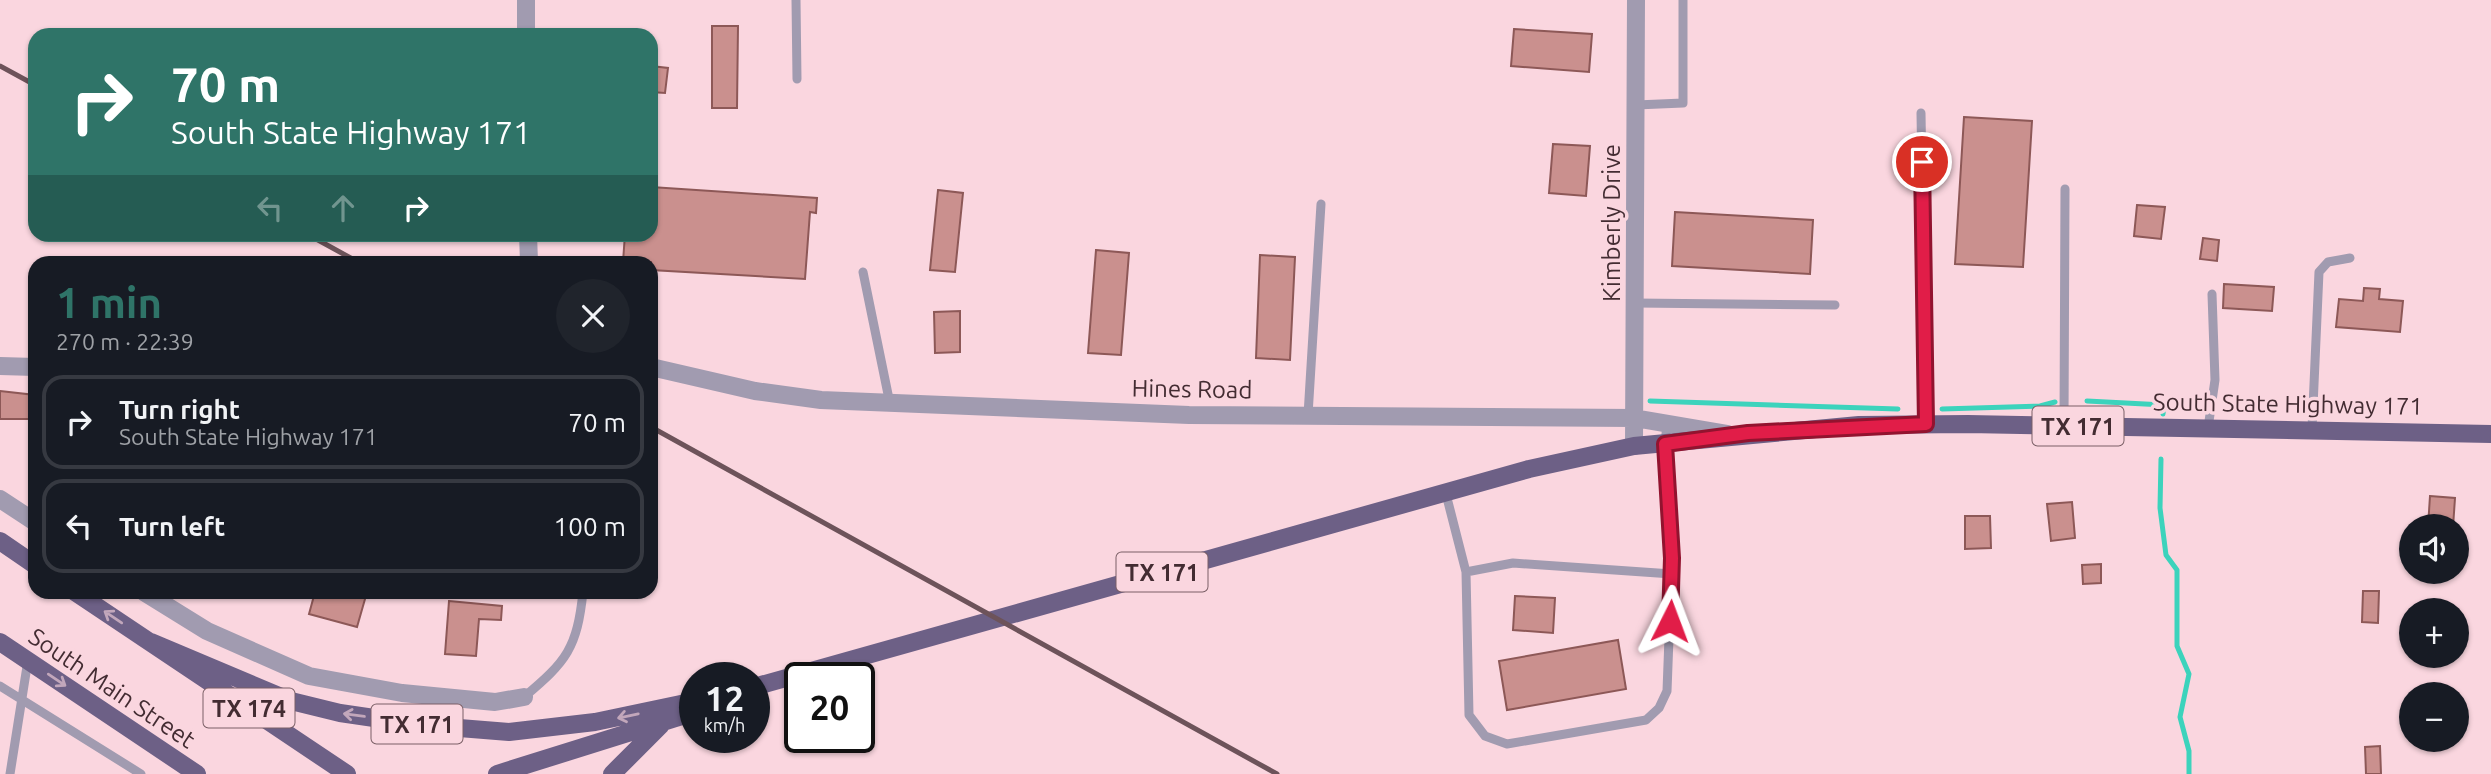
<!DOCTYPE html>
<html lang="en">
<head>
<meta charset="utf-8">
<style>
  body { margin:0; font-family:Ubuntu,sans-serif; background:#20242c; color:#f1f3f6; height:100vh; display:flex; flex-direction:column; font-size:26px; white-space:nowrap }
  * { box-sizing:border-box; margin:0 }
  p { font-size:23px; color:#9ea1a6 }
  .icon { flex:none; width:38px; height:38px; fill:none; stroke:currentColor; stroke-width:2; stroke-linecap:round; stroke-linejoin:round }
  .map { position:relative; flex:1; overflow:hidden }
  .sheet { position:absolute; left:28px; top:256px; width:630px; height:343px; display:flex; flex-direction:column; background:#171b24; border-radius:21px; box-shadow:0 2px 5px #0004 }
  .sheet>* { flex:none }
  .hud { position:absolute; left:28px; top:28px; width:630px; height:214px; border-radius:21px; box-shadow:0 2px 5px #0004; background:#2f7468; color:#fff; overflow:hidden }
  .buttons { position:absolute; left:2399px; top:514px; display:grid; gap:14px }
  .buttons a { display:grid; place-items:center; width:70px; height:70px; border-radius:50%; background:#171b24; box-shadow:0 2px 5px #0004; font-size:35px }
  .speed { position:absolute; left:679px; top:662px; display:flex; gap:14px; font-size:35px; font-weight:700; text-align:center }
  .speed>* { display:grid; place-content:center; width:91px; height:91px; border-radius:50%; background:#171b24; box-shadow:0 2px 5px #0004; line-height:1 }
  .speed small { font-size:18px; font-weight:400 }
  .speed .limit { border:4px solid #111; border-radius:10px; background:#fff; color:#111 }
  .pin { position:absolute; display:grid; place-items:center; width:60px; height:60px; color:#fff; margin:-30px; border:4px solid #fff; border-radius:50%; box-shadow:0 2px 7px #0007 }
  .me { position:absolute; width:77px; margin:-38px; rotate:3deg; stroke-linejoin:round; filter:drop-shadow(0 0 5px #0008) }
  .turn { display:flex; align-items:center; gap:24px; height:147px; padding:0 28px; font-size:32px }
  .turn .icon { width:91px; height:91px; stroke-width:2.5 }
  .turn b { display:block; font-size:49px; line-height:60px }
  .lanes { display:flex; align-items:center; height:66px; padding:0 28px; background:#0003; justify-content:center; gap:35px; direction:ltr }
  .lanes .off { opacity:.35 }
  .round { display:grid; place-items:center; flex:none; width:74px; height:74px; border-radius:37px; background:#20242c }
  .overview { display:flex; align-items:center; justify-content:space-between; height:119px; padding:0 28px }
  h1 { font-size:42px; font-weight:700; line-height:52px; color:#2f7468 }
  ul { padding:0; list-style:none }
  li { display:flex; align-items:center; gap:21px; height:94px; margin:0 14px 10px; padding:0 14px; border:4px solid #363941; border-radius:21px }
  li div { flex:1 }
  li b { display:block; font-size:26px }
  li em { font-style:normal }
  .map>svg:first-child { display:block }
  .lines { fill:none; stroke-linecap:round; stroke-linejoin:round }
  .stream { stroke:#3cd3bc; stroke-width:5 }
  .building { fill:#ca908e; stroke:#8d5857; stroke-width:2 }
  .service { stroke:#a19bb0; stroke-width:9 }
  .minor { stroke:#a19bb0; stroke-width:18 }
  .primary { stroke:#6d6086; stroke-width:18 }
  .rail { stroke:#6d535a; stroke-width:5 }
  .oneway { stroke:#c2a7bb }
  .route-casing { stroke:#92132f; stroke-width:18 }
  .route { stroke:#e11d48; stroke-width:12 }
  .labels { text-anchor:middle; dominant-baseline:central; stroke-width:7; stroke-linejoin:round; paint-order:stroke }
  .shield { fill:#fad6df; stroke:#7a5f66; stroke-width:2 }
  .shield-label { font-size:23px; font-weight:bold; fill:#432c32 }
  .street-label { font-size:24px; fill:#432c32; stroke:#fad6df }
</style>
</head>
<body>
<div class="map">
<svg width="2491" height="774" viewBox="0 0 2491 774">
  <rect width="100%" height="100%" fill="#fad6df"/>
  <g class="lines">
    <path class="stream" d="M1650,401l248,8
      M2087,401l77,4 -1,9
      M1942,409l98,-3 15,-4
      M2161,459l-1,49 6,47 11,15v76l12,28 -9,43 9,34v23"/>
  </g>
  <path class="building" d="M712,26h26l-1,82h-25z
    M1514,29l78,5 -3,38 -78,-6z
    M651,66l17,2 -3,25 -14,-1z
    M1964,117l68,4 -9,146 -68,-3z
    M1553,144l37,2 -4,50 -37,-3z
    M651,187l166,11 -1,15 -6,-1 -5,67 -154,-9v-8h-28l2,-28h26z
    M938,190l25,3 -8,79 -25,-2z
    M2137,205l28,2 -4,32 -27,-3z
    M1675,212l138,8 -3,54 -138,-8z
    M2203,238l16,2 -2,21 -17,-2z
    M1096,250l33,3 -8,102 -33,-2z
    M1260,255l35,2 -5,103 -34,-2z
    M2224,284l50,3 -2,24 -49,-3z
    M2364,288l16,1 -1,10 24,2 -3,31 -64,-5 3,-28 24,2z
    M960,311v41l-25,1 -1,-41z
    M0,391l35,4v24h-35z
    M2430,496l25,2 -2,29h-25z
    M2072,502l3,36 -24,3 -4,-37z
    M1965,516h25l1,32 -26,1z
    M2101,564v19l-18,1 -1,-19z
    M2363,591h16l-1,32 -16,-1z
    M315,592l30,5 2,-5h20l-10,35 -48,-13z
    M1515,596l40,2 -2,35 -40,-3z
    M449,601l53,5 -1,14 -22,-1 -3,37 -31,-2z
    M1618,640l8,49 -119,21 -8,-49z
    M2380,746l1,28h-15l-1,-27z"/>
  <g class="lines">
    <path class="service" d="M796,0l1,79
      M1636,105l47,-2v-103
      M1921,113l5,311
      M863,272l27,132
      M1635,303l200,2
      M1308,415l13,-211
      M2064,425l1,-236
      M2208,428l7,-48 -3,-86
      M2312,429l7,-157 9,-10 22,-4
      M1446,494l20,78 47,-9 159,11
      M1466,572l3,143 16,21 22,8 139,-24 13,-12 8,-17 5,-133 -7,-113 2,-22
      M0,686l141,88
      M524,697c43,-36 53,-49 59,-105
      M10,774l18,-114"/>
    <path class="minor" d="M526,0v35
      M528,234l1,28
      M0,366l35,1
      M651,367l104,24 66,9 368,15 445,3 94,16
      M1634,446l2,-446
      M0,499l35,23
      M144,592l63,39 102,45 93,17 93,9 29,-5"/>
    <path class="primary" d="M0,541l35,24
      M75,592l272,182
      M0,642l197,132
      M151,642l140,59 49,12 82,12 87,7 86,-10 100,-21
      M754,687l775,-218 105,-23 225,-21 109,-1 523,10
      M497,774l198,-62
      M612,774l49,-49"/>
    <path class="rail" d="M0,66l35,19
      M307,234l51,28
      M651,427l626,347"/>
  </g>
  <defs><path id="oneway-shaft" d="M-6 0H5M1.5-3L5.5 0L1.5 3" fill="none" stroke-width="1.6" stroke-linecap="round" stroke-linejoin="round" transform="scale(1.75)"/></defs>
  <g class="oneway">
    <use href="#oneway-shaft" transform="translate(113 617) rotate(-146)"/>
    <use href="#oneway-shaft" transform="translate(57 680) rotate(34)"/>
    <use href="#oneway-shaft" transform="translate(354 715) rotate(-172)"/>
    <use href="#oneway-shaft" transform="translate(628 716) rotate(168)"/>
  </g>
  <g class="lines">
    <defs>
      <path id="route" d="M1670,621l2,-63 -7,-114 83,-11 178,-9 -4,-262"/>
    </defs>
    <use href="#route" class="route-casing"/>
    <use href="#route" class="route"/>
  </g>
  <g class="labels">
    <g class="shield">
      <rect x="2032.5" y="406.5" width="91" height="39" rx="5"/>
      <rect x="1116.5" y="552.5" width="91" height="39" rx="5"/>
      <rect x="203.5" y="688.5" width="91" height="39" rx="5"/>
      <rect x="371.5" y="704.5" width="91" height="39" rx="5"/>
    </g>
    <g class="shield-label">
      <text x="2078" y="426">TX 171</text>
      <text x="1162" y="572">TX 171</text>
      <text x="249" y="708">TX 174</text>
      <text x="417" y="724">TX 171</text>
    </g>
    <g class="street-label">
      <text transform="translate(1611 223) rotate(-90)">Kimberly Drive</text>
      <text transform="translate(1192 389) rotate(1)">Hines Road</text>
      <text transform="translate(2288 404) rotate(1)">South State Highway 171</text>
      <text transform="translate(112 688) rotate(34)">South Main Street</text>
    </g>
  </g>
</svg>
<div class="buttons">
<a><svg class="icon" aria-label="sound" viewBox="0 0 24 24"><path d="M4 9h4l5-4v14l-5-4H4zM17 9q2 3 0 6"/></svg></a>
<a>+</a>
<a>−</a>
</div>
<div class="speed"><div>12<small>km/h</small></div><div class="limit">20</div></div>
<div class="pin" style="left:1922px;top:162px;background:#d93025"><svg class="icon" aria-label="arrive" viewBox="0 0 24 24"><path d="M6 21V4h12l-3 4 3 4H6"/></svg></div>
<svg class="me" style="left:1670px;top:621px" viewBox="-20 -20 40 40"><path d="M0-17L14 15 0 8-14 15z" fill="#e11d48" stroke="#fff" stroke-width="4"/></svg>
<div class="hud">
<div class="turn"><svg class="icon" aria-label="right" viewBox="0 0 24 24"><path d="M7 20v-9h11M14 6l5 5-5 5"/></svg><div><b>70 m</b>South State Highway 171</div></div>
<div class="lanes"><svg class="icon off" aria-label="left" viewBox="0 0 24 24"><path d="M17 20v-9H6M10 6l-5 5 5 5"/></svg><svg class="icon off" aria-label="ahead" viewBox="0 0 24 24"><path d="M12 20V5M6 11l6-6 6 6"/></svg><svg class="icon" aria-label="right" viewBox="0 0 24 24"><path d="M7 20v-9h11M14 6l5 5-5 5"/></svg></div>
</div>
<section class="sheet">
<div class="overview"><div><h1>1 min</h1><p>270 m · 22:39</p></div><a class="round"><svg class="icon" aria-label="close" viewBox="0 0 24 24"><path d="M6 6l12 12M18 6L6 18"/></svg></a></div>
<ul>
<li><svg class="icon" aria-label="right" viewBox="0 0 24 24"><path d="M7 20v-9h11M14 6l5 5-5 5"/></svg><div><b>Turn right</b><p>South State Highway 171</p></div><em>70 m</em></li>
<li><svg class="icon" aria-label="left" viewBox="0 0 24 24"><path d="M17 20v-9H6M10 6l-5 5 5 5"/></svg><div><b>Turn left</b></div><em>100 m</em></li>
</ul>
</section>
</div>
</body>
</html>
